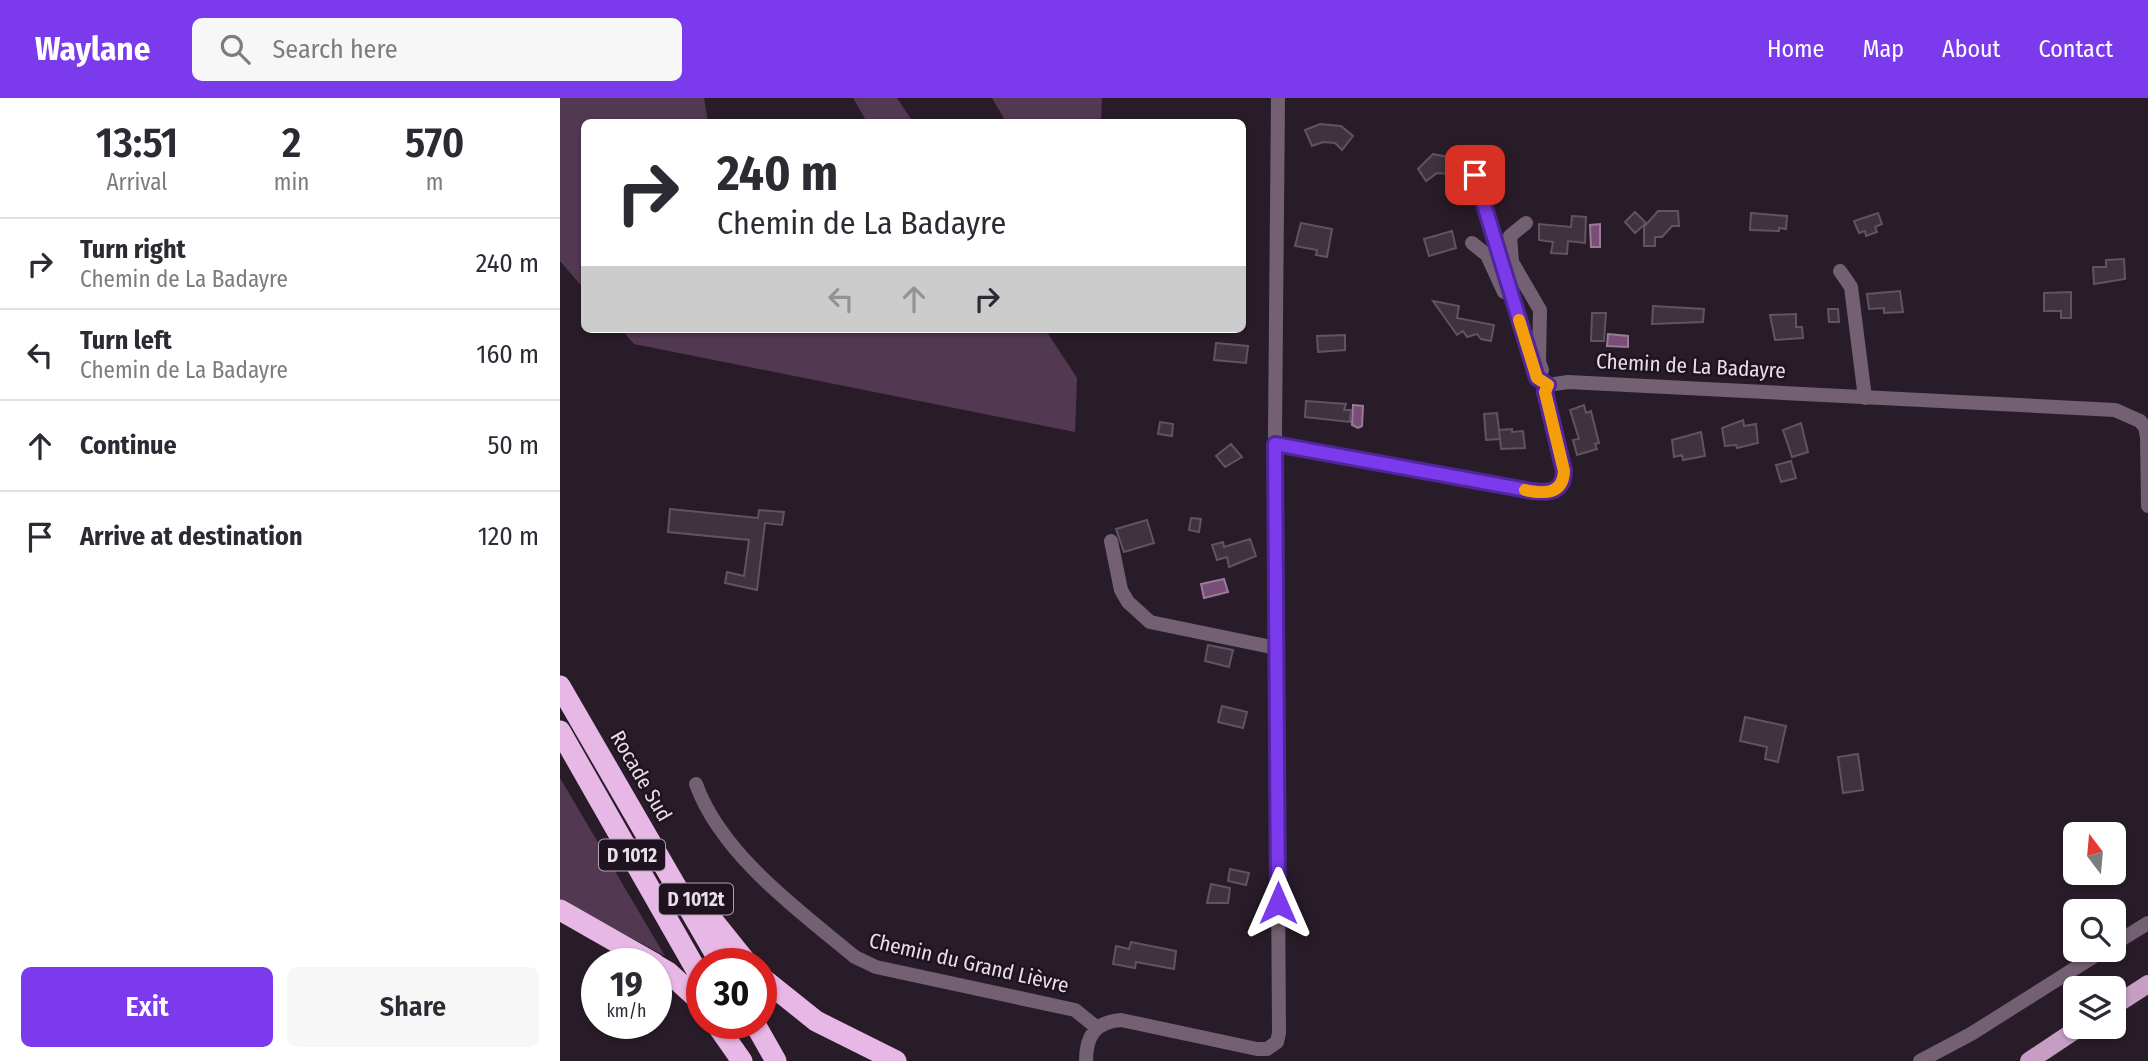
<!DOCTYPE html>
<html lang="en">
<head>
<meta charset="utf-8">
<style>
  body { margin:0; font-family:"Fira Sans Condensed",sans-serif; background:#f7f7f7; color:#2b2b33; height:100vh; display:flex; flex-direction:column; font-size:26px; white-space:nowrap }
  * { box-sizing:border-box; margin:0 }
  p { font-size:23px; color:#7c7c81 }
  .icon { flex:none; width:38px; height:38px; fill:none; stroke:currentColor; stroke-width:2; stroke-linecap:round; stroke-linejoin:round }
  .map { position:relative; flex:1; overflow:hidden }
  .drawer { display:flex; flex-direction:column; background:#fff; width:560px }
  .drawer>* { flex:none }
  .guide { position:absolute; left:21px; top:21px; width:665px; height:214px; border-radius:10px; box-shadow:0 2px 5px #0004; background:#fff; color:#2b2b33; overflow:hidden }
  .needle { width:46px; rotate:344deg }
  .fabs { position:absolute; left:1503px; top:724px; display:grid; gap:14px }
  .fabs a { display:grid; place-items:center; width:63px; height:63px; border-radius:10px; background:#fff; box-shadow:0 2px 5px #0004; font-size:35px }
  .speed { position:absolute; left:21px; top:850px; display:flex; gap:14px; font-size:35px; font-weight:700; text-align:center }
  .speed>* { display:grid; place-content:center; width:91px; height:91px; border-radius:50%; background:#fff; box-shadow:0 2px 5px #0004; line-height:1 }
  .speed small { font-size:18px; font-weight:400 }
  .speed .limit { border:10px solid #d22; background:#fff; color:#111 }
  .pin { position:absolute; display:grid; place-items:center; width:60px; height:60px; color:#fff; margin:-30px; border-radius:14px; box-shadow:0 4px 10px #0006 }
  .me { position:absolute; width:77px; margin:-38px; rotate:0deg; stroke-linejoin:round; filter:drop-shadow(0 0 5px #0008) }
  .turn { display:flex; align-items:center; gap:24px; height:147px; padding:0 21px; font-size:32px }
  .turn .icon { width:91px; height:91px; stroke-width:2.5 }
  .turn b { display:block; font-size:49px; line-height:60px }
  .lanes { display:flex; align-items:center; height:66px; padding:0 21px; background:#0003; justify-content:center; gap:35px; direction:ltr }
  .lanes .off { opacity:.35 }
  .eta { display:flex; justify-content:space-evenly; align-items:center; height:119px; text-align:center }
  .eta b { font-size:42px; font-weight:600; line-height:49px }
  .action { display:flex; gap:14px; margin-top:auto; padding:14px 21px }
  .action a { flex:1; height:80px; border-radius:10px; background:#7c3aed; color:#fff; font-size:28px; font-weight:600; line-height:80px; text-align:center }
  .action a+a { background:#f7f7f7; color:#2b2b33 }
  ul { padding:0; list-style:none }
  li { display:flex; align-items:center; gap:21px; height:91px; padding:0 21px; border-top:2px solid #e1e1e2 }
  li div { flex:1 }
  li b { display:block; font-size:26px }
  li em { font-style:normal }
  header { display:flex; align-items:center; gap:42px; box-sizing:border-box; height:98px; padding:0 35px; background:#7c3aed; color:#fff }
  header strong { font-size:33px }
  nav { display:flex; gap:38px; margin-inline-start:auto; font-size:24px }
  .search { width:490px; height:63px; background:#f7f7f7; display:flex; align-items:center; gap:18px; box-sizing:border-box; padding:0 24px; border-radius:10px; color:#7c7c81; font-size:26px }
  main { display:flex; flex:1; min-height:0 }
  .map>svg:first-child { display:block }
  .green { fill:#523851 }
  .water { fill:#784e77; stroke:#9a7a99; stroke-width:2 }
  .building { fill:#40323f; stroke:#615361; stroke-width:2 }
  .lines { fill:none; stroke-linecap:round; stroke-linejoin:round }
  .minor { stroke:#736072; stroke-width:14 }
  .major { stroke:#c69ec4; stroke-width:18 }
  .highway { stroke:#e7b7e5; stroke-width:21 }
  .route-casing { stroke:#51269a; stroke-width:18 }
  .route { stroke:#7c3aed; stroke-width:12 }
  .slow { stroke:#f59e0b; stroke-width:12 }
  .labels { text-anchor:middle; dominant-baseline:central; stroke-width:5; stroke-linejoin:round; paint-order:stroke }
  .shield { fill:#1f131f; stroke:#aca2ab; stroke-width:2 }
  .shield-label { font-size:19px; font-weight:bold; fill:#e8dfe7 }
  .street-label { font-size:21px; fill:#e8dfe7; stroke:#1f131f }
</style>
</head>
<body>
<header>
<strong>Waylane</strong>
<div class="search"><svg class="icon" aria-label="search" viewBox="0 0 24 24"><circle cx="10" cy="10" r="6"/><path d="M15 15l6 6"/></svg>Search here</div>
<nav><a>Home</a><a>Map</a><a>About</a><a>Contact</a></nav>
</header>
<main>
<section class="drawer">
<div class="eta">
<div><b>13:51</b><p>Arrival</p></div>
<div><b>2</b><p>min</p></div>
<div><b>570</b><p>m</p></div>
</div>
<ul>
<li><svg class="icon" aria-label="right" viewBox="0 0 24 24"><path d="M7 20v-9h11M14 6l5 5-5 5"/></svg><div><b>Turn right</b><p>Chemin de La Badayre</p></div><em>240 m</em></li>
<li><svg class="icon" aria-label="left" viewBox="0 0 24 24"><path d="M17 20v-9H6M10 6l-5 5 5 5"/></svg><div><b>Turn left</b><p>Chemin de La Badayre</p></div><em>160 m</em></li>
<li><svg class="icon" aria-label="ahead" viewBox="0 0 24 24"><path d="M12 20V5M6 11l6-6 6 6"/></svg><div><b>Continue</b></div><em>50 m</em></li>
<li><svg class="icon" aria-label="arrive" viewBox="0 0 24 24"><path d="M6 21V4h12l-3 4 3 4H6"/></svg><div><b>Arrive at destination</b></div><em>120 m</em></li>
</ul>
<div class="action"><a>Exit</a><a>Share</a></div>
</section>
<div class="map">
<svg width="1588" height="963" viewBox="0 0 1588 963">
  <rect width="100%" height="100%" fill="#291c29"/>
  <path class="green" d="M0,0h144l4,24h-124v167l-24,-28z
    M293,0h44l16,24h-46z
    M432,0h110l-1,24h-95z
    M61,231h424l32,49 -2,54 -441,-88z
    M0,680l105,178 -105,-56z"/>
  <path class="water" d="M1040,126v23h-9l-1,-22z
    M1048,236l20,2v11l-21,-1z
    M793,307l10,1 -1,20 -4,2 -6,-3z
    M664,481l4,13 -24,6 -3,-14z"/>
  <path class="building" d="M760,26l21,2 12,10 -11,14 -7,-7 -12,-1 -11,4 -7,-16z
    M873,56l30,6 -3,15 -23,-2 -11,8 -8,-12z
    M1098,113h20l1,15h-7l-10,11h-7v9h-11v-19z
    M1075,114l11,11 -11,10 -10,-11z
    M1191,115l36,3 -1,13 -7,-1v3l-29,-1z
    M1318,115l4,11 -7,3 2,5 -11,4 -1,-5 -6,2 -5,-12z
    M1012,118l14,1 -1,26 -17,-2 -1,13 -16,-1 2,-11 -14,-2v-16l32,3z
    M741,125l31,6 -5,28 -11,-2 1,-5 -22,-4z
    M892,133l4,17 -27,8 -5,-17z
    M1564,161l1,20 -31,5 -1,-17h13v-7z
    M1340,193l3,21 -19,1v-5l-15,1 -2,-15z
    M1511,194v26h-10v-7h-17v-18z
    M873,203l26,5 -2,12 37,7 -3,16 -10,-2 -4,-5 -10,3 -4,-6 -6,4z
    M1093,208l51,3 -1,13 -51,2z
    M1268,211h10l1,13h-10z
    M1032,215h14l-2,28h-13z
    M1236,216v13h6l1,11 -28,2 -5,-25z
    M785,237v15l-27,2 -1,-16z
    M656,245l32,3 -2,17 -32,-3z
    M746,303l40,3 -2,6h7l-1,12 -45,-5z
    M1024,307l2,8 5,-2 8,32 -4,1 2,5 -20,6 -4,-15 6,-1 -9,-29z
    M937,315l3,26 -14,1 -2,-26z
    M1183,322l1,6 12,-2 2,19 -21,5 -1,-3 -11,1 -3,-18z
    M600,324l13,2 -1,12 -14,-2z
    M1241,325l7,29 -16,5 -9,-27z
    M952,331v3l11,-1 2,17 -24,1 -2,-19z
    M1141,334l4,24 -22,4 -1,-5 -8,2 -2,-17z
    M671,346l11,13 -17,10 -9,-11z
    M1231,363l5,17 -15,4 -5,-17z
    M110,411l88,9 1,-8 25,2 -2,13 -17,-2 -8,67 -32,-7 2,-11 17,4 5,-36 -81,-8z
    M631,420l10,1 -2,13 -10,-2z
    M587,422l7,23 -30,9 -8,-23z
    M690,441l6,17 -27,11 -2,-10 -10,3 -5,-15 11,-3 1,5z
    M648,547l25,5 -4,17 -24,-6z
    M662,608l25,6 -4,16 -25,-6z
    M1185,619l41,9 -8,36 -13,-3 2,-12 -27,-6z
    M1298,656l5,36 -20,3 -5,-36z
    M670,771l19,4 -3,12 -18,-4z
    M651,786l19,4 -2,15h-21z
    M571,844l45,9 -2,18 -38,-7 -1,6 -22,-4 3,-18 13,3z"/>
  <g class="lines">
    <path class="minor" d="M915,77l62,203 11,7
      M966,125l-16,13 2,26 28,48 -1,52 3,8
      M912,145l15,12 17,37
      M1280,173l11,16 14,111
      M715,346l272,49c13,-4 16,-8 17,-21l-19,-80 3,-7 20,-3 547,28 25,11 5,6 2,10 1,69
      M551,443l10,49 7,12 22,20 126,26
      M136,686c25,70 102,126 159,173l21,10 199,43 21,17
      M1554,846l34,-21
      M526,963c0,-25 9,-39 35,-41l136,29h10l10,-7 2,-9 -4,-601 3,-334
      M1360,963l51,-27 133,-84"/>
    <path class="major" d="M1554,908l34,-22
      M1469,963l51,-34"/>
    <path class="highway" d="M0,588l161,278
      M0,633l142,249
      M139,805l49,61
      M0,812l95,54
      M96,867l12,7 34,31
      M201,879l55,44 80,40
      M156,926l26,37
      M195,926l21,37"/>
  </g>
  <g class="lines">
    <defs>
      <path id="route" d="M718,805l-3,-459 257,47c18,2 31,1 32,-20l-19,-79 3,-7 -11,-7 -62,-203"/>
    </defs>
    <use href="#route" class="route-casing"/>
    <use href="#route" class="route"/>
    <path class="slow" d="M959,222l18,58 11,7 -3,7 19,79c-1,24 -20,23 -39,19"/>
  </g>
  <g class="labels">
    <g class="shield">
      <rect x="39" y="741.5" width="66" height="31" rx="5"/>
      <rect x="99" y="785.5" width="74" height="31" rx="5"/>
    </g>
    <g class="shield-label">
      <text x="72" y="757">D 1012</text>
      <text x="136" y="801">D 1012t</text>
    </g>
    <g class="street-label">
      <text transform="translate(1131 268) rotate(3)">Chemin de La Badayre</text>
      <text transform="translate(81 678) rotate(60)">Rocade Sud</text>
      <text transform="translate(409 865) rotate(13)">Chemin du Grand Lièvre</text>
    </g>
  </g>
</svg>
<div class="fabs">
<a><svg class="needle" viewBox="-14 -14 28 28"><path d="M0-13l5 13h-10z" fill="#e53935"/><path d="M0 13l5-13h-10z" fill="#7c7c81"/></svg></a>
<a><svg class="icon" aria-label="search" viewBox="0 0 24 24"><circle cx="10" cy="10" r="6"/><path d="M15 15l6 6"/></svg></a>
<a><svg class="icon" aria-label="layers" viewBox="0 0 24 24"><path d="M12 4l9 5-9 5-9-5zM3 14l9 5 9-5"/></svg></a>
</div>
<div class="speed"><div>19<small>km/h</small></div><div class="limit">30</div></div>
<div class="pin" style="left:915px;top:77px;background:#d93025"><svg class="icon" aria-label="arrive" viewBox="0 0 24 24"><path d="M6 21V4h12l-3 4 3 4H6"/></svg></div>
<svg class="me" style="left:718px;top:805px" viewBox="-20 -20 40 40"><path d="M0-17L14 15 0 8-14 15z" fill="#7c3aed" stroke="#fff" stroke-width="4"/></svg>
<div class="guide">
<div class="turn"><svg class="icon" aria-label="right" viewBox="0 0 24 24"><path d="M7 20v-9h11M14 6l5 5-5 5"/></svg><div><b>240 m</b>Chemin de La Badayre</div></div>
<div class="lanes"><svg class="icon off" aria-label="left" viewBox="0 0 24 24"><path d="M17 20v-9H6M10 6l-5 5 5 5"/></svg><svg class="icon off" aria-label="ahead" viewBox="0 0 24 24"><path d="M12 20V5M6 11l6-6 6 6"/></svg><svg class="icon" aria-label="right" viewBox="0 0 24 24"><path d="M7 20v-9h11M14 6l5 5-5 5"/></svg></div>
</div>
</div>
</main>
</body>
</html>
